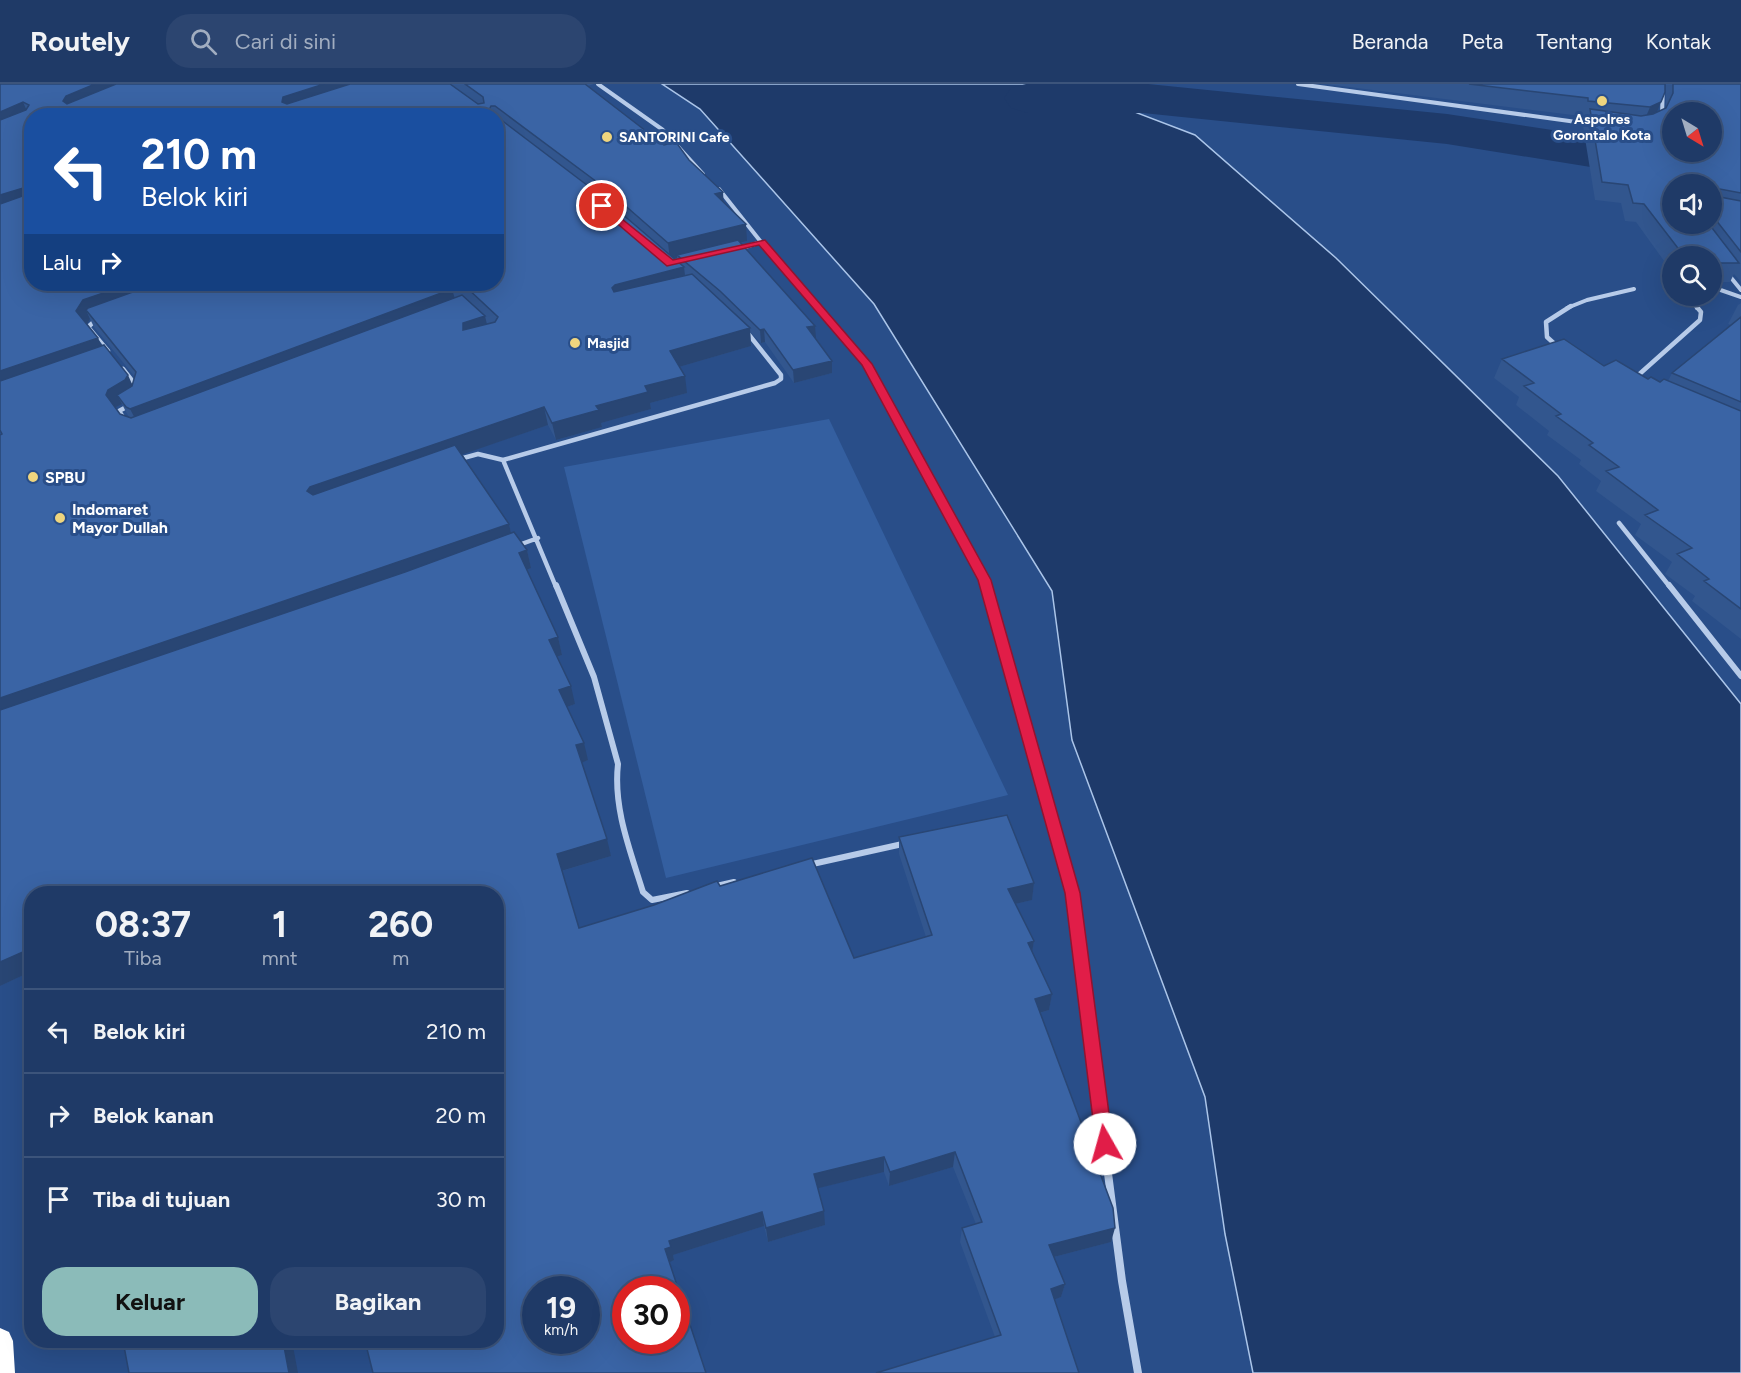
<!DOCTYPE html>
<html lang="id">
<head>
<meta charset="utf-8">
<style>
  body { margin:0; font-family:Figtree,sans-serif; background:#2c4570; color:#f1f3f6; height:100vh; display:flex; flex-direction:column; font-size:22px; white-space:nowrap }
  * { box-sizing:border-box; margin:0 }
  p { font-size:20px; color:#a1adc0 }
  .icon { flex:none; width:33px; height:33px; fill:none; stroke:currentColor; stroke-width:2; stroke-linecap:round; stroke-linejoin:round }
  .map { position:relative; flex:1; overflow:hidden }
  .details { position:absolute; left:24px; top:802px; width:480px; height:462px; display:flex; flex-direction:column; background:#1f3a67; border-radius:24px; box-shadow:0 6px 24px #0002,0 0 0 2px #3c547b }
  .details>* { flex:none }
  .banner { position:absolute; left:24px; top:24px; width:480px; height:183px; border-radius:24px; box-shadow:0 6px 24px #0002,0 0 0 2px #3c547b; background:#1a4fa0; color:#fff; overflow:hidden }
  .needle { width:39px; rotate:142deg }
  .tools { position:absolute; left:1662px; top:18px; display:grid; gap:12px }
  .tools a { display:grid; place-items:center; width:60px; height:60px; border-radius:50%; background:#1f3a67; box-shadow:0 6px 24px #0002,0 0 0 2px #3c547b; font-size:30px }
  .speed { position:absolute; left:522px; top:1192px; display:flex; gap:12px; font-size:30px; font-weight:700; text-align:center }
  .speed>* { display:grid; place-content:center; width:78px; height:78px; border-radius:50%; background:#1f3a67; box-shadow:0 6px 24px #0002,0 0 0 2px #3c547b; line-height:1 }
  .speed small { font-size:15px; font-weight:400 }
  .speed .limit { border:9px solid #d22; background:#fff; color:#111 }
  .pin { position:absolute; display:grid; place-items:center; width:51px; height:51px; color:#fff; margin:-26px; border:3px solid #fff; border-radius:50%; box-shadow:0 2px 6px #0007 }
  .me { position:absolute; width:66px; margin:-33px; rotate:353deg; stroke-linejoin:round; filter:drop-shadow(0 0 4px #0008) }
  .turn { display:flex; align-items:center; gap:21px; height:126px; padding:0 18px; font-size:27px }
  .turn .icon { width:78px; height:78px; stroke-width:2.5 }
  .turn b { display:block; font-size:42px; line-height:51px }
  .then { display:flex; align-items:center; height:57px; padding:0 18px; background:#0003; gap:12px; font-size:22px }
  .eta { display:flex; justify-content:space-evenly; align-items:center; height:102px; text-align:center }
  .eta b { font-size:36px; font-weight:700; line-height:42px }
  .primary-button { display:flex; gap:12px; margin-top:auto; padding:12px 18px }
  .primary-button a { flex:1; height:69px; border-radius:24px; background:#8bbbb9; color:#111; font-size:24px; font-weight:700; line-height:69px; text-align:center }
  .primary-button a+a { background:#2c4570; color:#f1f3f6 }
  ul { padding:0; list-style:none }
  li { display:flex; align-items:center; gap:18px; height:84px; padding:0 18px; border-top:2px solid #3c547b }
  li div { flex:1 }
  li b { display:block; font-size:22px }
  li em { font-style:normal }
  header { display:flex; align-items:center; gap:36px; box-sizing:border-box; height:84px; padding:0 30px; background:#1f3a67; border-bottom:2px solid #3c547b }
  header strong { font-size:28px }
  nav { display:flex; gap:33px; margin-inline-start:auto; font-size:21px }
  .search { width:420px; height:54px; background:#2c4570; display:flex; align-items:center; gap:15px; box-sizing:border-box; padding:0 21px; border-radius:24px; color:#a1adc0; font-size:22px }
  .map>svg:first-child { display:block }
  .green { fill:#345fa0 }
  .water { fill:#1e3a6a; stroke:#abc5e9; stroke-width:1.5 }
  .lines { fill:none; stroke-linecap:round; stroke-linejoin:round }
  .river { fill:#1e3a6a; fill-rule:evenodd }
  .street-far3 { stroke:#b7cbe9; stroke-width:4 }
  .street-far2 { stroke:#b7cbe9; stroke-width:4.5 }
  .street-far1 { stroke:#b7cbe9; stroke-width:6 }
  .street { stroke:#b7cbe9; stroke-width:8 }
  .highway { fill:#fff; fill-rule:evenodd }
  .wall { fill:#32568e; fill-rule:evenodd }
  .shaded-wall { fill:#294674 }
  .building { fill:#3a64a5; stroke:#294674; stroke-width:1.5; fill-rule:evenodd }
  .route { fill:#e11d48; stroke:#92132f; stroke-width:1.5 }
  .poi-dot { fill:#efd57e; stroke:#294e89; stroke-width:2 }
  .labels { text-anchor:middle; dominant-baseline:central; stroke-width:6; stroke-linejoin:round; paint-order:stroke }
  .far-poi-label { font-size:14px; font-weight:bold; fill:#fff; stroke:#294e89; text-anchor:start }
  .poi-label { font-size:16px; font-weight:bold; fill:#fff; stroke:#294e89; text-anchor:start }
</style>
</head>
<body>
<header>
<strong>Routely</strong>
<div class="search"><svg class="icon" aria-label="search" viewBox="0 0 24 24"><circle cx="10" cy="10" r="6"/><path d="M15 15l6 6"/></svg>Cari di sini</div>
<nav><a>Beranda</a><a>Peta</a><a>Tentang</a><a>Kontak</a></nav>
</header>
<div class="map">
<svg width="1741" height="1289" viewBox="0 0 1741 1289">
  <rect width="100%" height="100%" fill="#294e89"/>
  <path class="green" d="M829,335l179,376 -342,83 -102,-411z"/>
  <path class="water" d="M662,0h459l19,5 4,16 -12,6 63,24 141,123 222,218 183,228v669h-488l-28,-139 -20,-137 -133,-357 -20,-149 -178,-287 -174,-195z"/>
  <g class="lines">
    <path class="river" d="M1026,0h122l299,30 225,34v4h17l52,11v32l-29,-7v-4h-16l-249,-40 -304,-31h-115l-17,-5 -7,-10 7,-10z"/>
    <path class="street-far3" d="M598,0l65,46 40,44
      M1298,0l293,40
      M1662,32l1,-32
      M719,105l42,53 -22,7
      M761,158l57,66
      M1728,190l13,16
      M1712,203l29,10
      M1691,212l6,12
      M1567,224l20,-8 47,-11"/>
    <path class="street-far2" d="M816,222l50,58 121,223
      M97,235l-9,8 20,24
      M1558,263l-11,-10 -1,-15 25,-16
      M123,285l14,18
      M1635,294l65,-58 1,-8 -5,-6
      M125,336l-6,-9 11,-6
      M456,376l22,-6 25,6 272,-77 6,-4v-4l-35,-44
      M503,376l53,127
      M1619,439l51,64
      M516,462l22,-8"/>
    <path class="street-far1" d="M556,501l38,92 24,87c-5,44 12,86 25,128l9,8 35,-7
      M986,501l86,308 6,43
      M1669,501l72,91
      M808,781l99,-22
      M712,803l22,-5"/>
    <path class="street" d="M1077,851l45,346 16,92"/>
    <path class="highway" d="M0,1244l9,4 4,9 2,32h-15z"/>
  </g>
  <path class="wall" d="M0,0h594l-6,2 136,117 23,38 -6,2 75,95 16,23v12l-38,10 -29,-41 -4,1 -11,-11 1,14 -72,21 8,26 -37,10 1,6 -50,14 1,4 -46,13 -8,-15 -86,29 47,70 2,9 16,17 4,18 -4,2 31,67 4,18 -5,2 18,47 -8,3 21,53 -6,2 29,94 -49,15 17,57 141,-42 134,72 72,-21 -27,-83v-17l135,46 -2,17 -17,4 19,37 -2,11 20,42 -3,16 -9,3 71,229 -57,15 11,27 -4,13 -6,2 24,74 -84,-36 -35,-95 2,-14 14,-4 -23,-57 -64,19 -5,-14 -66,16 7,37 -57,17 -4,-16 -91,29 1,5 -178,81v-447h-464v77l-32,15 2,-552zM496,32v168h-464zM90,235l4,8 41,50 -2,9 -46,-62zM122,320l4,8 3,5 -9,-3 -4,-5v-2z
    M1325,0h340l-9,29 10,-5v-24h75v198l-7,-8 -4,8h-18v-26h-40v16l-36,-50 -11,-1 -4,-18 -26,-3 -12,-74 3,-8h-5v-2zM1712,100v40h-40z
    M1741,219v336l-49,-38 3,-5 -30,-22 7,-12 -37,-27 6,-11 -45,-33 5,-10 -22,-17 2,-4 -34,-25 2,-4 -33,-26 3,-8 -25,-19 8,-19 102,7 56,16 8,-1 4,-8 59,-48 -3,-1 10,-19z"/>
  <path class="shaded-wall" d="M95,0h39l-62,28 -9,-11 3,-5z
    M324,0h52l-88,32 -6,-14 1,-5z
    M23,18l7,16 -30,13v-19z
    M1661,18l-7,17 -11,5 7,-17z
    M23,104l8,16 -31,11v-20z
    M723,108l1,17 -9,-15z
    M746,140l1,17 -67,17 -3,-3v3l-7,2 -2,-17z
    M684,183l2,17 -68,18 -6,-14 3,-3z
    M130,200h32l-76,26 4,9 -6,10 -8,-18 7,-11z
    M193,200h53l-47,15z
    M452,205l5,17 -318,120 -9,-17z
    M485,232l4,17 -26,-3v-7z
    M815,242l1,12 -8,1 -1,-12z
    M750,244l1,18 -79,23 -2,-18z
    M764,245l1,13 -4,1 -1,-13z
    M98,254l8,17 -106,37v-21z
    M832,277v12l-38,10 -1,-13z
    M128,291l8,18 -19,2 5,9 -6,3 -1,6 -9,-18 2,-5z
    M685,292l2,17 -37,10 1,6 -50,14 1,4 -46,13 -4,-17 93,-37z
    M544,323l4,18 -232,80 -9,-14 3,-4z
    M509,440l4,18 -513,178v-22z
    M527,466l4,18 -7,3 -5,-18z
    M558,553l4,18 -9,3 -4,-18z
    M571,602l4,18 -11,4 -5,-18z
    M584,659l4,17 -7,3 -5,-18z
    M607,755l4,17 -50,15 -4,-17z
    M1034,799l-2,17 -26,6 2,-17z
    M1034,857l-3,17 -3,-15z
    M32,864v23l-32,15v-24z
    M1052,910l-3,16 -17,5 3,-16z
    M955,1068l-2,15 -64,19 1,-14z
    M884,1073v15l-69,17 -1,-15z
    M824,1127l1,14 -57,17 -2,-14z
    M762,1128l2,14 -91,29 1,5 -6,3 -3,-14 4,-8z
    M1115,1144l-4,14 -65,17 3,-14z
    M1065,1200l-4,13 -13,5 3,-13z
    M283,1257h9l6,32h-9z"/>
  <path class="building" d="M0,0h95l-29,12 -3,5 4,3 49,-20h208l-41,13 -1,5 5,2 63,-20h100l28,20 6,-1 -1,-6 -18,-13h120l79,61 12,-3 13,18 34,32 -8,2 31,30 -78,19 -63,-55 -110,-82h-4l-2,4 7,6h-464v168h98l-47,16 -7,11 22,27 -98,33v-167l25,-9 3,-4 -5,-3 -23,7v-75l26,-10 3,-5 -6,-3 -23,10z
    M1469,0h196v8l-4,10 -11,5 -62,-6v-3z
    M1673,0h68v109l-21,-4 -3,4 3,4 21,4v51l-29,-37v-31h-40v40h37l30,39h-27v-7h-28l-40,-52 -11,-1 -5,-18 -26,-3 -12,-73 51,7 12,-2 13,-6 7,-15zM1672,28h40v40h-40z
    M496,32l104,79 84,72 -69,18 -3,3 2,4 78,-18 58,54 -80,23 15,25 -40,10 3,6 -52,14 3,4 -47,13 -8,-16 -234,80 -3,4 6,4 142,-50 54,79 -509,174v-263l2,-1 -2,-4v-49l104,-36 24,30 -3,5 -17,10 -2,5 14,19 11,4 331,-123 23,21 -22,7v7l32,-8 3,-5 -33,-31 -4,-2h35z
    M738,156l77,86 -8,1 25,34 -39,9 -29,-41 -4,1 -40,-39 -43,-36z
    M155,200h24l14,7 22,-7h228l9,5 -322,120 -4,-2 -9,-12 15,-9 4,-14 -50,-62 2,-2z
    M1741,233v85l-69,-29z
    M1564,255l40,27 12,-6 32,19 3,-2 9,5 4,-3 77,32v198l-37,-28 5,-2 -32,-25 15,-6 -47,-33 13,-5 -52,-39 13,-4 -30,-22 4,-2 -37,-27 5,-2 -37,-28 10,-3 -32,-24z
    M514,448l13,18 -8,3 39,84 -9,3 22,46 -12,4 25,53 -8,2 31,94 -50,15 22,74 75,-23 63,-24 3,5 92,-28 42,100 78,-23 -33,-98 108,-22 27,68 -26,6 26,52 -6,2 24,51 -17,5 78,209 2,20 -66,17 16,39 -14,5 28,84h-203l125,-38 -39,-107 20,-6 -27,-70 -65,20 -6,-15 -70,17 10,37 -58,17 -4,-16 -93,29 2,6 -6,2 41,124h-333l-8,-32h57l1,3 5,-3h68v-447h-464v54l-32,14v-252l405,-138zM536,1206h50v51h-50zM626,1206h50v51h-50z
    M123,1257h160l6,32h-160z"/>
  <path class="route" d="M602,119l71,57 92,-20 107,124 119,216 89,313 33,251 -2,6 -6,2 -6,-2 -3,-6 -31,-251 -87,-313 -116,-215 -103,-120 -92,21 -68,-58 -1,-2z"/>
  <g class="poi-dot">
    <circle cx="1602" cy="17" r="6"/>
    <circle cx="607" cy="53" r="6"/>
    <circle cx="575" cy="259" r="6"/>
    <circle cx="33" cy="393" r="6"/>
    <circle cx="60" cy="434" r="6"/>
  </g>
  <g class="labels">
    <g class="far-poi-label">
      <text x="1602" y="35" text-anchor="middle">Aspolres<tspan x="1602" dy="16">Gorontalo Kota</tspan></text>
      <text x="619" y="53">SANTORINI Cafe</text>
      <text x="587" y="259">Masjid</text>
    </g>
    <g class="poi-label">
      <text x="45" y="393">SPBU</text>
      <text x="72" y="425">Indomaret<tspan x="72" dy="18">Mayor Dullah</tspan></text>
    </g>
  </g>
</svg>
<div class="tools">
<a><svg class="needle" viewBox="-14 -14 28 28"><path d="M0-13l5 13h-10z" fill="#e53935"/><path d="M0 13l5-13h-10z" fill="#a1adc0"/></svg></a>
<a><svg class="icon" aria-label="sound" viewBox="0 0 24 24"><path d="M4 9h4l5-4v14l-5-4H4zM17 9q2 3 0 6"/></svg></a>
<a><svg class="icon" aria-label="search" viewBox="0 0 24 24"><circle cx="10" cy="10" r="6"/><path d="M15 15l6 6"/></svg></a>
</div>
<div class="speed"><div>19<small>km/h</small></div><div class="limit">30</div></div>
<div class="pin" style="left:602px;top:122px;background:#d93025"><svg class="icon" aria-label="arrive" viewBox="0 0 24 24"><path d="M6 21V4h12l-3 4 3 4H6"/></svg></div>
<svg class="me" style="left:1105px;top:1060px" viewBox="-20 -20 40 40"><circle r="19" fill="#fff"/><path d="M0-13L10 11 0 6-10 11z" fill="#e11d48"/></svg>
<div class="banner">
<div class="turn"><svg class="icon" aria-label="left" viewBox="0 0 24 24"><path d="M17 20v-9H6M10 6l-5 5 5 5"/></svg><div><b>210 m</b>Belok kiri</div></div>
<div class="then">Lalu<svg class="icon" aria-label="right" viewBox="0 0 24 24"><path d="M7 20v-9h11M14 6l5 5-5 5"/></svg></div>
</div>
<section class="details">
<div class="eta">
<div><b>08:37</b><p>Tiba</p></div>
<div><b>1</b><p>mnt</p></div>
<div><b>260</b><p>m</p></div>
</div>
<ul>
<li><svg class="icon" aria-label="left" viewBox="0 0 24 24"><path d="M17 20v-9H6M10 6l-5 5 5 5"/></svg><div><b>Belok kiri</b></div><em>210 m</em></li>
<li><svg class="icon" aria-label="right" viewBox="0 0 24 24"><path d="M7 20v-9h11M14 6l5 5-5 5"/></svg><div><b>Belok kanan</b></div><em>20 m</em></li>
<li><svg class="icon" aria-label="arrive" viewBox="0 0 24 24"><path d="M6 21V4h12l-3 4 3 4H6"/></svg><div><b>Tiba di tujuan</b></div><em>30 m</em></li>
</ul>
<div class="primary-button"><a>Keluar</a><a>Bagikan</a></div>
</section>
</div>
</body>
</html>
